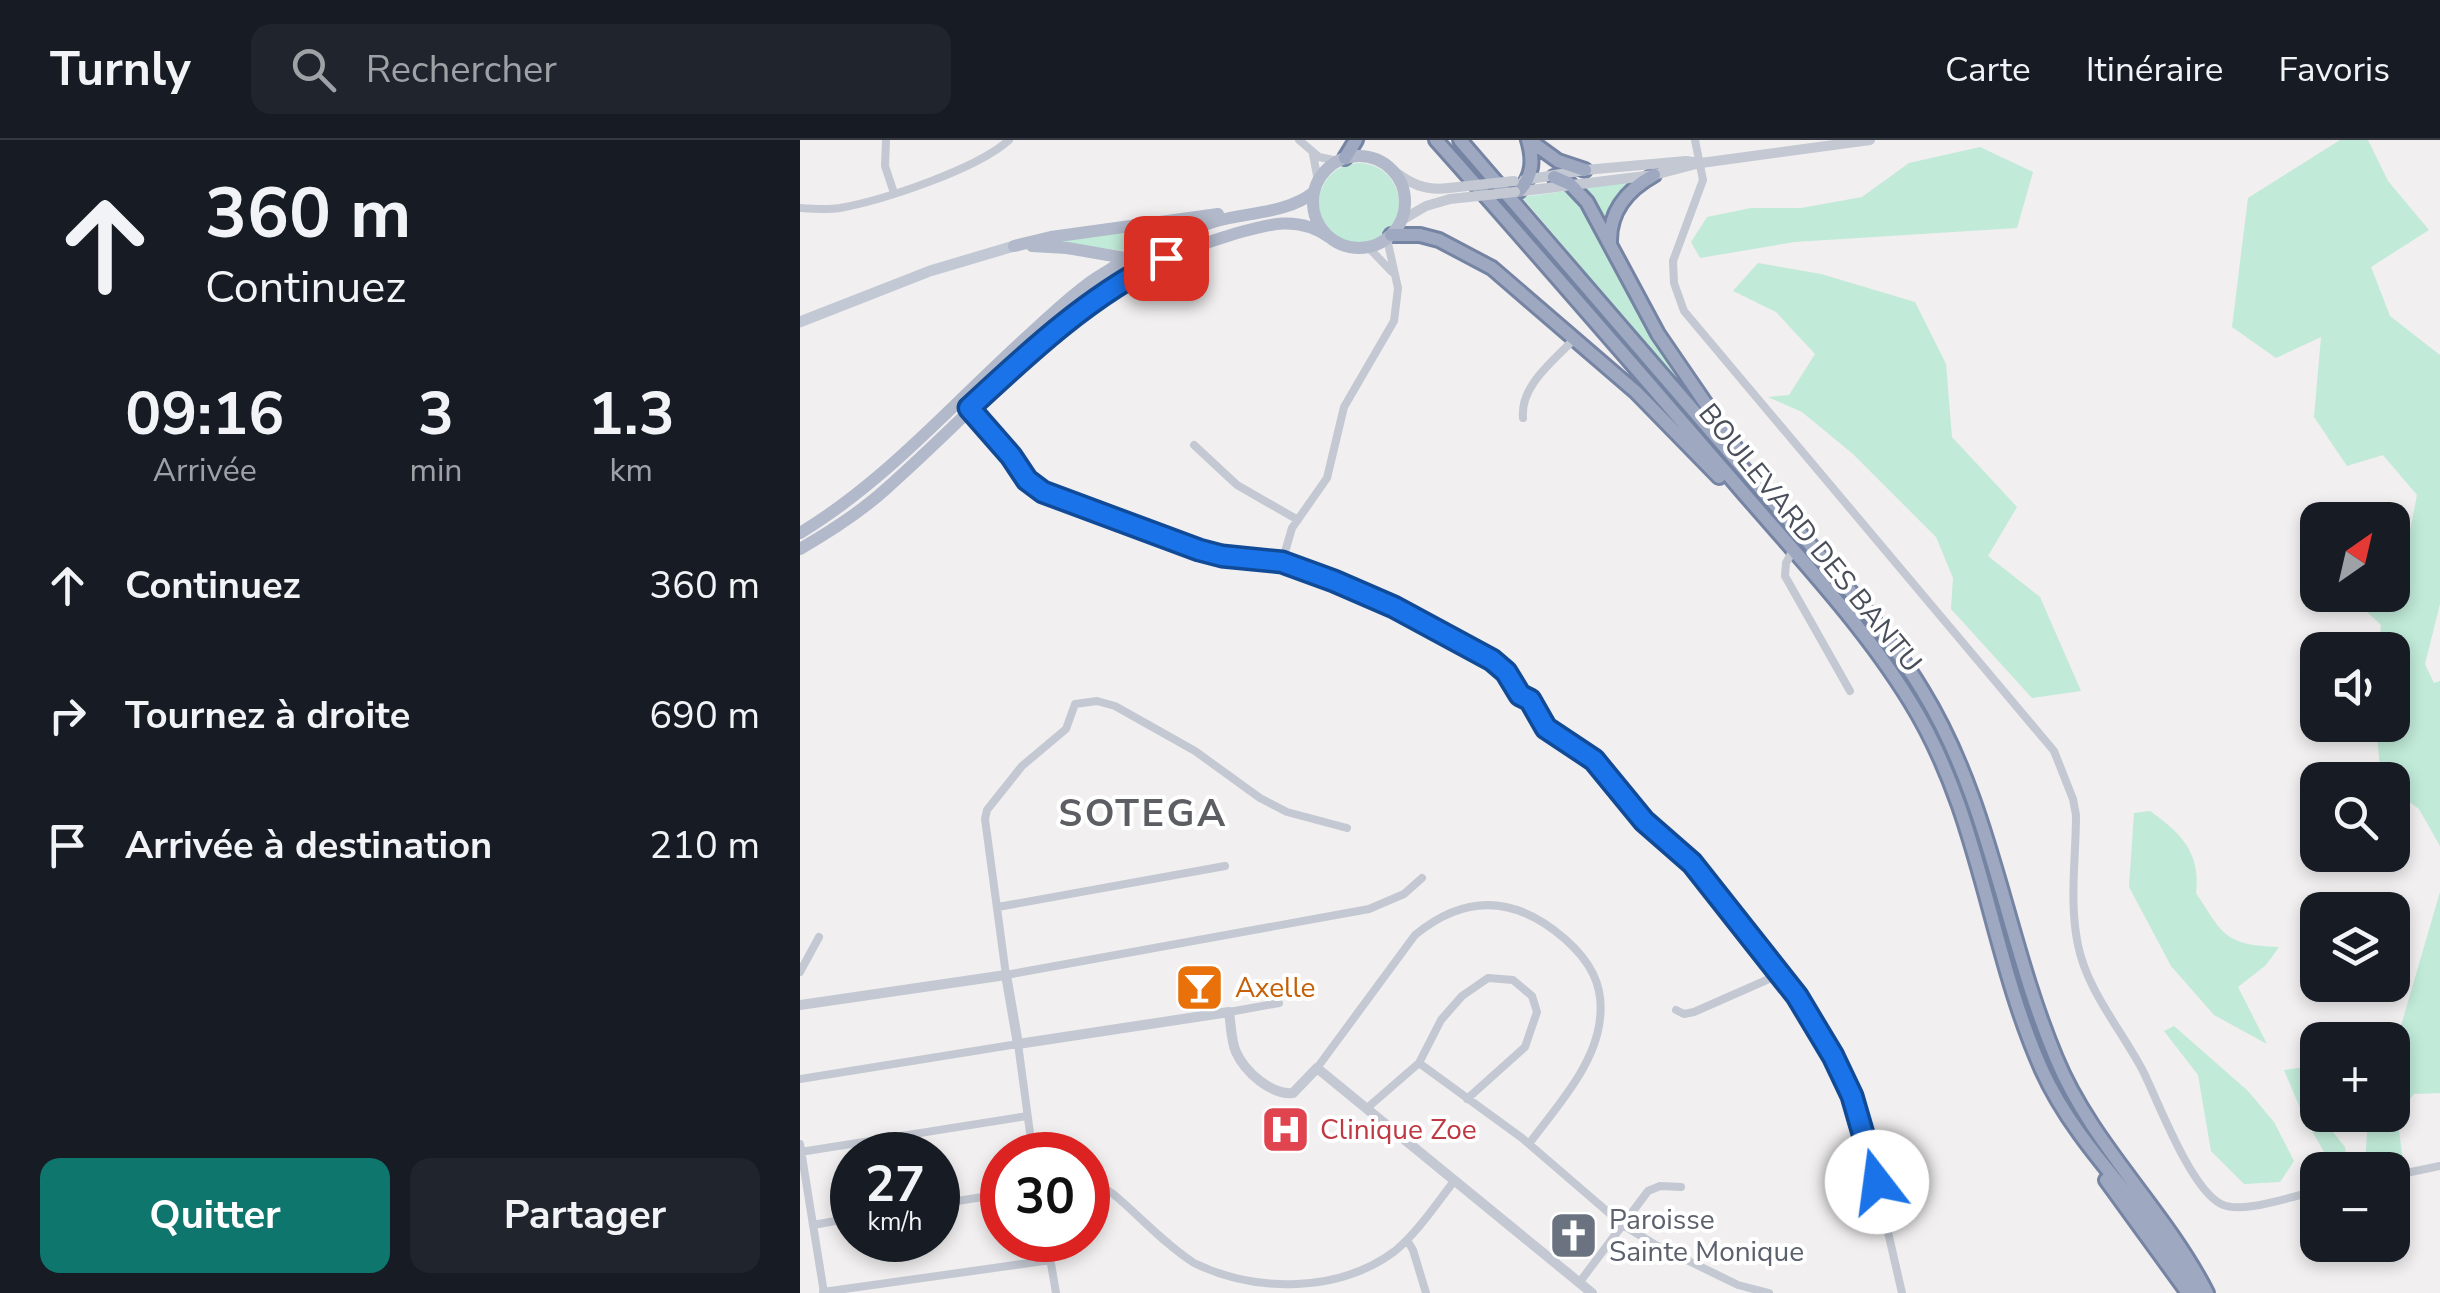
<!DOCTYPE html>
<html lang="fr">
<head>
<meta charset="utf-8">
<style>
  body { margin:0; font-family:"Nunito Sans",sans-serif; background:#20242c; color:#f1f3f6; height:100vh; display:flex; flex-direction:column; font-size:38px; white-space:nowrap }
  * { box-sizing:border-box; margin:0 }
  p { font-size:32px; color:#9ea1a6 }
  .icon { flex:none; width:55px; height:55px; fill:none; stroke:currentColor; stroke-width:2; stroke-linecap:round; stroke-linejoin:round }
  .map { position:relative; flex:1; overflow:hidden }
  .details { display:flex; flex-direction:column; background:#171b24; width:800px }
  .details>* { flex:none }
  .top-card { background:#171b24; color:#f1f3f6; overflow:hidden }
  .needle { width:65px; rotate:34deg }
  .buttons { position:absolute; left:1500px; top:362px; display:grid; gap:20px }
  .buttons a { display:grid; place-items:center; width:110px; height:110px; border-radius:20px; background:#171b24; box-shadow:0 5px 15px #0003; font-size:50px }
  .speed { position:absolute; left:30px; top:992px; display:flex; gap:20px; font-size:50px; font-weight:700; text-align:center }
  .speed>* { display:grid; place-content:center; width:130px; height:130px; border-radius:50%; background:#171b24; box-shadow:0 5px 15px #0003; line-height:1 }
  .speed small { font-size:25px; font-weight:400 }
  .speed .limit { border:15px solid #d22; background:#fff; color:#111 }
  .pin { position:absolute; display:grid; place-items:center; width:85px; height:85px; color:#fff; margin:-42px; border-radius:20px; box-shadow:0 5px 15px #0006 }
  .me { position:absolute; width:110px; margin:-55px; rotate:345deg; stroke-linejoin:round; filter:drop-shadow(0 0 8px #0008) }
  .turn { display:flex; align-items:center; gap:35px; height:210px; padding:0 40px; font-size:45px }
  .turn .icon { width:130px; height:130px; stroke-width:2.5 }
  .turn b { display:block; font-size:70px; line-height:85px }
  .eta { display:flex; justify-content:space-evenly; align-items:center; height:170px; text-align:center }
  .eta b { font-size:60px; font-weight:700; line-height:70px }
  .action { display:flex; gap:20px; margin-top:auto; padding:20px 40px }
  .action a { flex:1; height:115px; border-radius:20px; background:#0f766e; color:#fff; font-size:40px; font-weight:700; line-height:115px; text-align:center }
  .action a+a { background:#20242c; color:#f1f3f6 }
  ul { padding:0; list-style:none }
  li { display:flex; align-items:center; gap:30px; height:130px; padding:0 40px }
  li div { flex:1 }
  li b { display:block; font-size:38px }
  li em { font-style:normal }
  header { display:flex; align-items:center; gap:60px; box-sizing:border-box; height:140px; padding:0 50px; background:#171b24; border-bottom:2px solid #363941 }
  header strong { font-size:48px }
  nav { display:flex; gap:55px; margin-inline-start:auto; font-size:35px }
  .search { width:700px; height:90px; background:#20242c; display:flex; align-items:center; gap:25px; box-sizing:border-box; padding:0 35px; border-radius:20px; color:#9ea1a6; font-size:38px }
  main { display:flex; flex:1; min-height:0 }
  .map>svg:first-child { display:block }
  .green { fill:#c1ead8 }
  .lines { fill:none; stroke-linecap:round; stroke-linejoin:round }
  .trunk-casing { stroke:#7684a4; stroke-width:18 }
  .minor { stroke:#c3c8d2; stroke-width:8 }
  .tertiary { stroke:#c3c8d2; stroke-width:10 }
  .secondary { stroke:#c3c8d5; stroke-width:11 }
  .primary { stroke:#b1b9ca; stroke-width:12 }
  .trunk { stroke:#9ea9c1; stroke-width:12 }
  .tertiary-bridge { stroke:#c3c8d2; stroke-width:10 }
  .route-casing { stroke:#114b97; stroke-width:25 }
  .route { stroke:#1a73e8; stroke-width:18 }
  .labels { text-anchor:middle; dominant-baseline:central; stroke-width:8; stroke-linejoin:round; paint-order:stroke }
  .street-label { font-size:28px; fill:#484e5a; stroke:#fff }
  .food-label { font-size:28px; fill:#c56008; stroke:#fff; text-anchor:start }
  .health-label { font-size:28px; fill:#be3a42; stroke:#fff; text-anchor:start }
  .worship-label { font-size:28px; fill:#5b616d; stroke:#fff; text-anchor:start }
  .district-label { font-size:38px; font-weight:bold; letter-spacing:2.5px; fill:#5c5e63; stroke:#fff }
</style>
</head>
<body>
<header>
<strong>Turnly</strong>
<div class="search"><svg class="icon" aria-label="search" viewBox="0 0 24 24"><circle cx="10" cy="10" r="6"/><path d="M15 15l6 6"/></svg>Rechercher</div>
<nav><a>Carte</a><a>Itinéraire</a><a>Favoris</a></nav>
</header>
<main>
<section class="details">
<div class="top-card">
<div class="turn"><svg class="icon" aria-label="ahead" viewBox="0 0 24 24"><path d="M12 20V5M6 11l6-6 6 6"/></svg><div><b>360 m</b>Continuez</div></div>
</div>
<div class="eta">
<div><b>09:16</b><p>Arrivée</p></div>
<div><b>3</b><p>min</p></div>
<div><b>1.3</b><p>km</p></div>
</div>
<ul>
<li><svg class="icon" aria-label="ahead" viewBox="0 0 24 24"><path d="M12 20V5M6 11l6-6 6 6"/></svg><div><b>Continuez</b></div><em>360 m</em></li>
<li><svg class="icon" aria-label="right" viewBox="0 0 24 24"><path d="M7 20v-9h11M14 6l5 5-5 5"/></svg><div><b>Tournez à droite</b></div><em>690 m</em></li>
<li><svg class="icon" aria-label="arrive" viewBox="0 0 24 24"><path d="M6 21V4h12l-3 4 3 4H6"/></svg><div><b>Arrivée à destination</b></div><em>210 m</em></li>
</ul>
<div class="action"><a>Quitter</a><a>Partager</a></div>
</section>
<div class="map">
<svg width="1640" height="1153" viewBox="0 0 1640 1153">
  <rect width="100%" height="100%" fill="#f1efef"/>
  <path class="green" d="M1540,0h28l20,41 41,49 -58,37 19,49 50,39v249l-15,60 9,19 6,-2v165l-21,-37 -26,-19 -1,-10h-11l-5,-55h16v-75h-13l2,-25 -32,-30h43l1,-48 14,-1 10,-51 -34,-40 -36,11 -33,-49 7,-80 -45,21 -44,-31 16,-129z
    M1180,7l53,25 -16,56 -223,14 -94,16 -9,-16 16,-25 44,-9h50l61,-11 47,-34z
    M519 63a40 40 0 1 1 80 0a40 40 0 1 1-80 0Z
    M834,41l-28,49 -24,-42z
    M766,51l15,11 66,126 61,90 -186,-221z
    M702,55l356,415c42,53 83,111 107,175 31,83 45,173 78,256 22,55 54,103 90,149l-2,1 -62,-81 -22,-42 -28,-76 -52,-190 -49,-97 -424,-509z
    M391,84l-67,27 -73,-10z
    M958,123l63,11 94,28 31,62 6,73 65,70 -29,49 52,41 41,94 -49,7 -81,-89 2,-31 -17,-41 -83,-83 -51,-42 -34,-15 21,-2 26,-41 -39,-42 -43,-21z
    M1350,671c31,22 51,42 46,82 28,43 29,52 83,54l-13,18 -28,22 29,57 -53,-29 -43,-49 -42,-79 5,-74z
    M1640,752v201l-26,1 -17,20 6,48 -38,4 3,-51h24l1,-62z
    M1374,886l74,65 26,31 20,39 -14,21 -36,2 -33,-33 -13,-76 -34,-44z
    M1505,927l12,13 1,35h10l1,12 16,20 3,23 -16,-4 -29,-51 -19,-45z"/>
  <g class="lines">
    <defs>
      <path id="trunk" d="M636,0c99,111 196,224 294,337 61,72 130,143 180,224 72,116 78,248 132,369 38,84 113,143 156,223
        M660,0c94,109 188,218 282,327 61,71 131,142 180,223 70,114 83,247 134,368 36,87 109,152 151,235
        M729,0l29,21 27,9
        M545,18l11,-18
        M754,37l16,7 17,18 71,132 78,114
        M719,51c14,-15 15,-31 9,-51
        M591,95h29l19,5 53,28 144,124 83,85
        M810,103c-1,-32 17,-53 44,-68
        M1306,1040l82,113"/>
    </defs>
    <use href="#trunk" class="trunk-casing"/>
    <path class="minor" d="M86,0l-1,26 9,27
      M499,0l20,17 19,4
      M895,0l8,40 -30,81 1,22 10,28 370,440 19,48 3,16c0,42 -7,88 2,130 9,46 45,87 66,128 15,31 47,116 77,131 21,11 73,-9 97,-13
      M513,14l5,27
      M0,68c13,1 27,2 40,0 44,-8 137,-39 169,-68
      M568,107l24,25
      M169,268l42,48 16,24 16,13 156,57 23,6 60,6 10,-34 35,-50 17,-71 50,-86 4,-33 -11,-49
      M723,278c-3,-33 31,-57 52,-80
      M394,305l43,40 61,35
      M992,412l-6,11 -1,13 65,115
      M482,422l112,45 98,53 19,19 8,16 11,5 16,29 48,32 50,60 48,42 105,133 36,61 19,40 16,48 34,148
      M547,688l-60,-16 -27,-14 -65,-47 -80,-45 -18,-5 -22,3 -9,25 -44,37 -35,44 -2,9 21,156 363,-66 35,-15 18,-16
      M198,767l227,-41
      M0,832l19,-35
      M876,870l8,4 10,-2 84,-37
      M429,872l50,-9
      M619,923l103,75 101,87 31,19 84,41 31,8
      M517,928l98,-133c51,-42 101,-39 150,4 25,22 39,46 35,80 -5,47 -44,88 -71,125
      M0,939l218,-35 15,111
      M566,969l53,-46 22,-43 21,-24 26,-18 25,2 19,16 5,16 -12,35 -58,52
      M0,1004l24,149
      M0,1012l227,-36
      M1592,1036l48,-10
      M288,1044l13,2 11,7c28,23 51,50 82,70 62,30 145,30 201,-12 23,-19 41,-47 60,-71
      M138,1064l64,-10
      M13,1085l39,-7
      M247,1100l9,53
      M607,1100l6,10 13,43
      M779,1143l69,-92 12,-5 21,1
      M23,1152l228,-32"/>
    <path class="tertiary" d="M591,29c20,15 33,22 58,19
      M724,40l61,-10 101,-9 15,2 169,-23
      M715,52l139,-17 46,-12
      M602,80l24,-14 24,-7
      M0,865l206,-30 12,69 211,-32c2,13 2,29 7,40 9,20 35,43 57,41l24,-25 275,225"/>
    <path class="secondary" d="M0,182l130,-51 84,-25"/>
    <path class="primary" d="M513 62a46 46 0 1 1 92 0a46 46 0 1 1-92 0Z
      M214,106l37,-9 167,-23
      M232,106l35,2 64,11
      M0,393c88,-53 156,-133 231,-200 21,-19 41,-39 65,-55 36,-23 76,-43 117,-56 33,-10 74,-8 101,-30
      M0,409c31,-18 61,-37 87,-61 112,-99 197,-211 347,-254 34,-10 64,-19 95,3"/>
    <use href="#trunk" class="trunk"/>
    <path class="tertiary-bridge" d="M649,48l65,-7
      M650,59l65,-7"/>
  </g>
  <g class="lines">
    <defs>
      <path id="route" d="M366,118c-75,36 -137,94 -197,150l42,48 16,24 16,12 156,58 23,6 60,6 52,19 60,26 98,53 14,12 14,23 10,5 16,28 48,32 50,61 48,42 105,133 36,60 19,40 25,86"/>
    </defs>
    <use href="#route" class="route-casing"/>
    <use href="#route" class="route"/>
  </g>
  <defs>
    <symbol id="bar-square" viewBox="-11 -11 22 22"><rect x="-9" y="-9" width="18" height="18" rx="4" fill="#e8710a" stroke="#fff"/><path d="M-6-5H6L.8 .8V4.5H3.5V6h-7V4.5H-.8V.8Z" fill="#fff"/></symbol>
    <symbol id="hospital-square" viewBox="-11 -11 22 22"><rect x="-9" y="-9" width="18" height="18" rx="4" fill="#e0444e" stroke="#fff"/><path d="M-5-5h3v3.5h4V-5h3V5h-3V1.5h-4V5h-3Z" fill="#fff"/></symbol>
    <symbol id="church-square" viewBox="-11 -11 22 22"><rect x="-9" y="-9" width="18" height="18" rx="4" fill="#6b7280" stroke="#fff"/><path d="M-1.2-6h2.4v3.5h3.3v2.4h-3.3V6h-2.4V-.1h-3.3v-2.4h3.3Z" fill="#fff"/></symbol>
  </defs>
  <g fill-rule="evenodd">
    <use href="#bar-square" x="372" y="820" width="55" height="55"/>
    <use href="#hospital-square" x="458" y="962" width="55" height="55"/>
    <use href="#church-square" x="746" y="1068" width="55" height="55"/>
  </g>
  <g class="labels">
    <g class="street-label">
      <text transform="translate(1010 398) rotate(51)">BOULEVARD DES BANTU</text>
    </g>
    <g class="food-label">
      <text x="435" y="848">Axelle</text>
    </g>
    <g class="health-label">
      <text x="520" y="990">Clinique Zoe</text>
    </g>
    <g class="worship-label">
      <text x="809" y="1080">Paroisse<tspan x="809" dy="32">Sainte Monique</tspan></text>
    </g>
    <g class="district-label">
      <text x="343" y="673">SOTEGA</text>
    </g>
  </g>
</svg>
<div class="buttons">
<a><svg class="needle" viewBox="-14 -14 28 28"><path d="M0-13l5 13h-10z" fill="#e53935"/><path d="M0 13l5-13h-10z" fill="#9ea1a6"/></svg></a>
<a><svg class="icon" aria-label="sound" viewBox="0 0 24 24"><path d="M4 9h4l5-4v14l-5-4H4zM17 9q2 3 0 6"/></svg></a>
<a><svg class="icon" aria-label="search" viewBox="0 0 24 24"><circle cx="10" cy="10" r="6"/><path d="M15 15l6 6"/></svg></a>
<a><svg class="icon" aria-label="layers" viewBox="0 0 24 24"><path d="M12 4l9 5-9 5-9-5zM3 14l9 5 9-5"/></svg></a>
<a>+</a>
<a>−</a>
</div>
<div class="speed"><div>27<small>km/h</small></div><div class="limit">30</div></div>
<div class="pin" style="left:366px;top:118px;background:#d93025"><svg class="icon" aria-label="arrive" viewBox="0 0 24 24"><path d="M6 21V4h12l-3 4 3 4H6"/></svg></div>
<svg class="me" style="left:1077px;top:1042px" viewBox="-20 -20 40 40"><circle r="19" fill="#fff"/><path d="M0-13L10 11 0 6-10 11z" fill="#1a73e8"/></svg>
</div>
</main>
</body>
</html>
